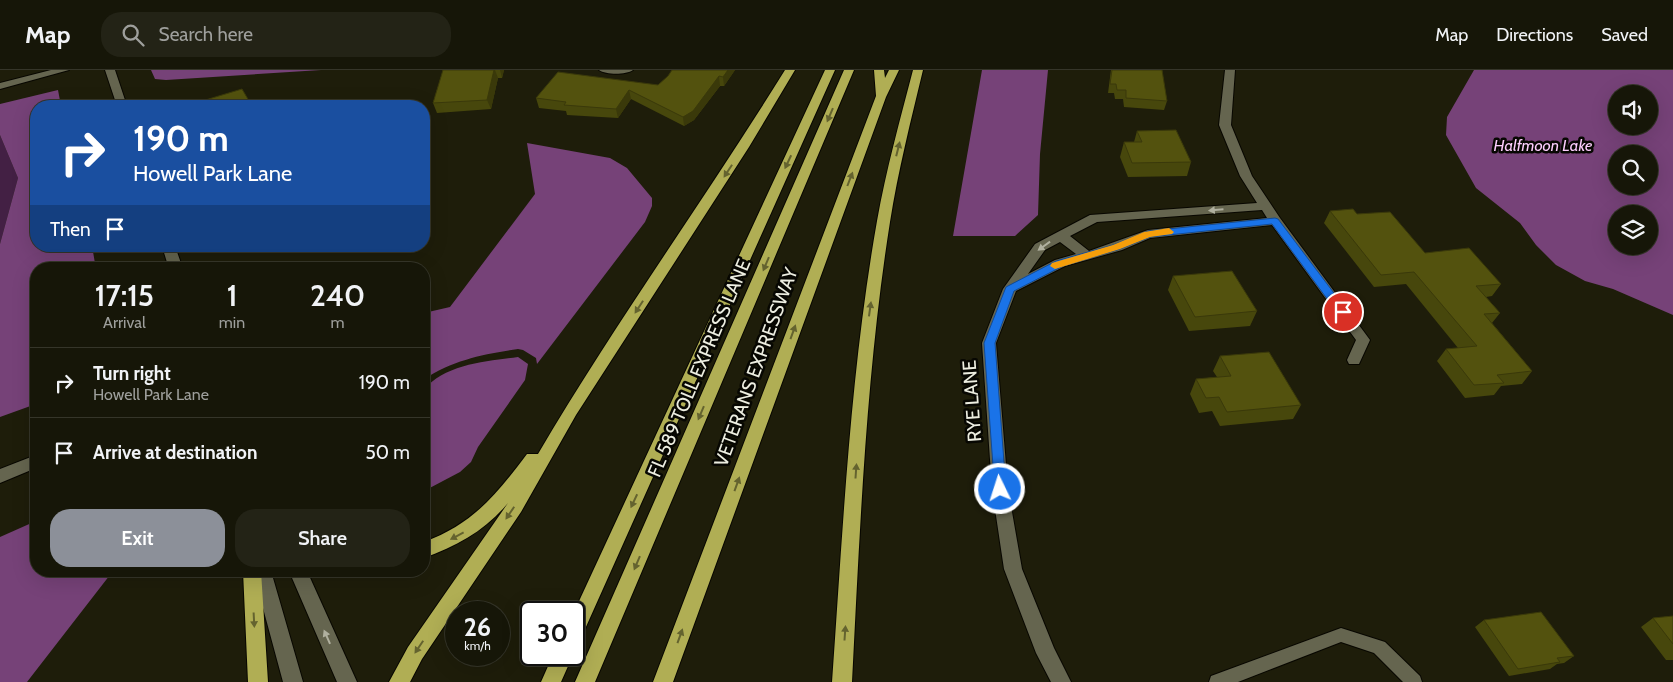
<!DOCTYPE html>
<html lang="en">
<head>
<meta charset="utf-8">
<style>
  body { margin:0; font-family:Cabin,sans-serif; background:#232316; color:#f1f3f6; height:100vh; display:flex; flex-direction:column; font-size:19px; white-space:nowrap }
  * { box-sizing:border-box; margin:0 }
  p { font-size:16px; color:#9e9f9c }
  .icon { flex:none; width:28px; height:28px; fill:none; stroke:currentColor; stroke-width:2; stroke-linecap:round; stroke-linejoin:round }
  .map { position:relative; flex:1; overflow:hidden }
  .sheet { position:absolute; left:30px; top:192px; width:400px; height:315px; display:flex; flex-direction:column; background:#161608; border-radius:20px; box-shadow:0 5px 20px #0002,0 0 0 1px #353529 }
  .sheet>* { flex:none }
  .banner { position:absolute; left:30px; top:30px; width:400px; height:152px; border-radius:20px; box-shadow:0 5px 20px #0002,0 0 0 1px #353529; background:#1a4fa0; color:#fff; overflow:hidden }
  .tools { position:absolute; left:1608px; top:15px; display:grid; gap:10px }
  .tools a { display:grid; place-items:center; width:50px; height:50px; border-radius:50%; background:#161608; box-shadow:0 5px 20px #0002,0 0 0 1px #353529; font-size:25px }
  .speed { position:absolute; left:445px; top:531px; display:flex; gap:10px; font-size:25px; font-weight:700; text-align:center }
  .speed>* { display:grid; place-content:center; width:65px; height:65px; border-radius:50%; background:#161608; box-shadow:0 5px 20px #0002,0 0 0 1px #353529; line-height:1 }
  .speed small { font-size:12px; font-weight:400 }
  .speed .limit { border:2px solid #111; border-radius:8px; background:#fff; color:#111 }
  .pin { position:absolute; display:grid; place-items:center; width:42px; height:42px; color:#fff; margin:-21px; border:2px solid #fff; border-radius:50%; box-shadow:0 1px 5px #0007 }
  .me { position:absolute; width:55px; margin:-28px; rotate:356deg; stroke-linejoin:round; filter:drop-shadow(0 0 4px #0008) }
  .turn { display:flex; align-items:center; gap:18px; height:105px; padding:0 20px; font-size:22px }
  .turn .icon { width:65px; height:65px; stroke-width:2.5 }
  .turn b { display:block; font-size:35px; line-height:42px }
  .then { display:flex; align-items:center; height:48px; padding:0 20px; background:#0003; gap:10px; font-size:19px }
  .eta { display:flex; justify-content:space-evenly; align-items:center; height:85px; text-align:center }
  .eta b { font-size:30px; font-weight:600; line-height:35px }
  .primary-button { display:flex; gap:10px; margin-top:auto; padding:10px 20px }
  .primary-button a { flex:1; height:58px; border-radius:20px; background:#8c9099; color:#fff; font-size:20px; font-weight:600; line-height:58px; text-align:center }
  .primary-button a+a { background:#232316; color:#f1f3f6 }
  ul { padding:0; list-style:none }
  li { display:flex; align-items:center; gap:15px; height:70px; padding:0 20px; border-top:1px solid #353529 }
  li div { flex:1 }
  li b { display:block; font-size:19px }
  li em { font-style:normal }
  header { display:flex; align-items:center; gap:30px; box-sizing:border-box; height:70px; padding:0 25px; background:#161608; border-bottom:1px solid #353529 }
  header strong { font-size:24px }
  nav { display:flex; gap:28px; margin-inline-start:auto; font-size:18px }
  .search { width:350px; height:45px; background:#232316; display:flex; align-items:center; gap:12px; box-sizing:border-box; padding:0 18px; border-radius:20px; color:#9e9f9c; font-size:19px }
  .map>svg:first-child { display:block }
  .green { fill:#432044 }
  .water { fill:#764278; fill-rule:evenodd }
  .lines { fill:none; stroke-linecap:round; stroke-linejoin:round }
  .lane-casing { stroke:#080700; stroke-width:2 }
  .street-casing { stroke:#080700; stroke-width:2 }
  .secondary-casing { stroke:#080700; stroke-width:2 }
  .highway-casing { stroke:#080700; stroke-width:2 }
  .lane { fill:#65654f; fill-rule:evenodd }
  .street { fill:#65654f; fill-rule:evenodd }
  .secondary { fill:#65654f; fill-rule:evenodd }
  .highway { fill:#b0ae54; fill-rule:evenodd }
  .wall { fill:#47470c }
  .shaded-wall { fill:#3a390a }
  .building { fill:#53520e; stroke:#3a390a }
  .oneway { fill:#64632f }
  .oneway2 { fill:#b0b09f }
  .route { fill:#1a73e8; stroke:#114b97 }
  .slow { fill:#f59e0b }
  .labels { text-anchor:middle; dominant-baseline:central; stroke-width:5; stroke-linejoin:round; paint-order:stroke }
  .far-water-label { font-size:16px; font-style:italic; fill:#fdcefe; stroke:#070702 }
  .street-label { font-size:19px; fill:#edeee1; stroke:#070702 }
</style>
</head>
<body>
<header>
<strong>Map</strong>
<div class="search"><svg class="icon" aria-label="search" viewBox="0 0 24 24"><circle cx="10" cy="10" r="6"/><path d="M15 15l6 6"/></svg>Search here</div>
<nav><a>Map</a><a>Directions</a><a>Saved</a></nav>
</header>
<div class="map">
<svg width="1673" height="612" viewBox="0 0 1673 612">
  <rect width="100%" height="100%" fill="#1e1d0a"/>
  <path class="green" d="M0,65l18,43 -18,66z"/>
  <path class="water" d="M151,0h170l-155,10 -11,-1z
    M982,0h66l-8,84 -2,61 -23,21h-62z
    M1474,0h199v245l-60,-26 -28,-8 -29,-16 -20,-20 -16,-22 -44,-35 -30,-53 1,-18zM1616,24h33v32h-33zM1616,84h33v32h-33zM1616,144h33v32h-33z
    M58,20l3,16h-25v140h56l4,23h-60v135l-36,13v-173l18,-66 -18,-43v-31z
    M527,73l83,15 17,10 25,30v8l-7,16 -108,142 -1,-6 -13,-8 -5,-1c-35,5 -64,11 -94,30v-66l26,-6 85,-113z
    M518,287l10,7 -3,16 -47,67 -7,15 -11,10 -36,19v-101c20,-26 64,-29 94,-33z
    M36,451v50h77l-86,111h-27v-145z"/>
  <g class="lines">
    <defs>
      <path id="lane" d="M599,0h34c-7,5 -27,5 -34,0z
        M1341,558l44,14 35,34 2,6h-19l-29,-29 -33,-11 -103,40h-29l2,-6z"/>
      <path id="street" d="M51,0h18l-69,19v-6z
        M1225,0h10l-4,55 21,51 28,42 90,122 -11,24h-10l-2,-4 9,-20 -84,-115 -122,13 -28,12 -57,16 -49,25 -20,52 12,146 14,80 32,79 17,34h-20l-15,-29 -32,-84 -12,-80 -10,-146 21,-54 32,-45 55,-29 167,-12 -17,-27 -21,-51zM1262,140l5,8 -119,12 -59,21 -19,-15 27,-14zM1060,172l16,12 -21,6 -27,14 17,-24z
        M36,385v13l-36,15v-14z"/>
      <path id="secondary" d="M105,0h10l12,36h-10z
        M162,176h13l8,23h-14z
        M253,501h18l32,111h-20z
        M289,501h18l50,111h-20z"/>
      <path id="highway" d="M785,0h10l-46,77 -173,268 -55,97 -99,147 -12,23h-21l19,-35 100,-144c-22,27 -51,43 -84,55v-16c49,-18 72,-47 103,-88h11c77,-131 167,-255 247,-384z
        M825,0h10l-254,568 -7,3v-29z
        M844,0h10l-259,612h-20z
        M874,0h10l1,8 4,-8h10l-13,27 -213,585h-20l223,-586z
        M913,0h10c-12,50 -25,101 -33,152 -24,152 -30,306 -38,460h-20c11,-154 18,-308 45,-461 9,-51 23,-101 36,-151z
        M243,501h18l7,111h-20z
        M553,585h20l-12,27h-20z"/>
    </defs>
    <use href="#lane" class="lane-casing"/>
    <use href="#street" class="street-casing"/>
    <use href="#secondary" class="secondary-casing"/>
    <use href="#highway" class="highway-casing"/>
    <use href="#lane" class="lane"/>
    <use href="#street" class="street"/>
    <use href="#secondary" class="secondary"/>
    <use href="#highway" class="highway"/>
  </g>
  <path class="wall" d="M443,0h61l-2,8h-4l-7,31 -54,4 -4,-10z
    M735,0l-11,16h-4l-26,34 -10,6 -53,-27 -13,19 -51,-3 -1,-4 -27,-3 -3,-10 122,-13z
    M1111,0h51l5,31 -3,9 -40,-3 -1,-8h-8l-1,-6h-6z
    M1137,61l54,31 -4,14 -59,1 -8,-20 4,-15h10z
    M1330,141l27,3 68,39 76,31 -9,12 -6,1 14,16 -8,10 40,48 -10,13 -21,2 -7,9 -29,3 -28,-37 9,-12 12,-1 -52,-64 -32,3 -50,-64z
    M1173,206l84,35 -7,15 -61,5 -21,-41z
    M1220,286l81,49 -8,14 -73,7 -8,-15 -13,2 -9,-19 6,-15 21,-2 -4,-6z
    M1673,546v44h-7l-25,-33 12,-9z
    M1484,550l90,36 -10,7 -7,1 -7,5 -41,7 -34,-49z"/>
  <path class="shaded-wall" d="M494,0h1l3,8 -7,31 -4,-9z
    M500,0h4l-2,8z
    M728,0h7l-11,16 -1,-9z
    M719,6l1,10 -26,34 -10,6 -1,-9z
    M629,20l2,9 -13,19 -2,-9z"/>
  <path class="building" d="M443,0h51l-7,30 -54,3z
    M672,0h56l-5,7 -4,-1 -26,35 -10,6 -54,-27 -13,19 -52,-4 2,-3 -30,-4 22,-26 100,13 10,-9z
    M1112,0h50l5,31 -41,-3v-8h-9l-1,-6h-6z
    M242,19l10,17h-48l-2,-5z
    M1176,60l15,32 -59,1 -8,-21h18l-5,-11z
    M1353,139l4,5 33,-2 35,41 44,-5 32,36 -25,2 24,27 -16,1 48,57 -35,4 7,8 -30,2 -28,-36 31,-3 -63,-74 -33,3 -51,-64z
    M1232,201l25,40 -62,6 -22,-41z
    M1269,282l32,53 -74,7 -8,-15 -13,1 -10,-19 35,-3 -11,-20z
    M1541,542l33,44 -17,2 3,4 -42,7 -34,-49z
    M1673,546v28l-20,-26z"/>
  <defs><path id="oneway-solid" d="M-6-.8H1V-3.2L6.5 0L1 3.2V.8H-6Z" transform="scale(1.25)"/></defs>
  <g class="oneway">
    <use href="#oneway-solid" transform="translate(830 45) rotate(113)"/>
    <use href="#oneway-solid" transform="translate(898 79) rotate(-76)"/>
    <use href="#oneway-solid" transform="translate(788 92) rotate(115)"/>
    <use href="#oneway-solid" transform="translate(728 101) rotate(123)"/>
    <use href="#oneway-solid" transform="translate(850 109) rotate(-69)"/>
    <use href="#oneway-solid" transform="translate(766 194) rotate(113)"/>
    <use href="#oneway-solid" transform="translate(639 237) rotate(123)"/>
    <use href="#oneway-solid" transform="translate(870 239) rotate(-82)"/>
    <use href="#oneway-solid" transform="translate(793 262) rotate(-70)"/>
    <use href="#oneway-solid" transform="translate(701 343) rotate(113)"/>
    <use href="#oneway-solid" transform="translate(856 401) rotate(-86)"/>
    <use href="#oneway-solid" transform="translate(737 414) rotate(-70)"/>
    <use href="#oneway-solid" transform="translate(634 431) rotate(115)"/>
    <use href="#oneway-solid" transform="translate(510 443) rotate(124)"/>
    <use href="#oneway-solid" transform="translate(457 466) rotate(152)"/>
    <use href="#oneway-solid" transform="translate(637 493) rotate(113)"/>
    <use href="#oneway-solid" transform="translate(254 550) rotate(87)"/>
    <use href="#oneway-solid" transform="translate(845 563) rotate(-86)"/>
    <use href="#oneway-solid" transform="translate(680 566) rotate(-70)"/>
    <use href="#oneway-solid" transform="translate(419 577) rotate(124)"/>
  </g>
  <g class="oneway2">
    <use href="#oneway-solid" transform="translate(1216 140) rotate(175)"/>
    <use href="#oneway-solid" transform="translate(1044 176) rotate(144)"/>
    <use href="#oneway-solid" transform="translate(327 567) rotate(-114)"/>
  </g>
  <path class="route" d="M1275,148l3,1 68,90v6h-7l-67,-91 -122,13 -30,12 -57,17 -49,25 -19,52 11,146 -2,4h-9l-11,-150 22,-56 50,-26 57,-16 35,-14z"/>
  <path class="slow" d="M1169,158l5,4 -2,2 -22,3 -30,12 -65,20 -5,-3 2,-3 61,-18 31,-13z"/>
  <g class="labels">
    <g class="far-water-label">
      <text x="1543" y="75">Halfmoon Lake</text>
    </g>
    <g class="street-label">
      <text transform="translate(756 297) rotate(-70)">VETERANS EXPRESSWAY</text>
      <text transform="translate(699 298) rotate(-67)">FL 589 TOLL EXPRESS LANE</text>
      <text transform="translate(972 331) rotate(-94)">RYE LANE</text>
    </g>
  </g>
</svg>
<div class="tools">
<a><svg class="icon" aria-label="sound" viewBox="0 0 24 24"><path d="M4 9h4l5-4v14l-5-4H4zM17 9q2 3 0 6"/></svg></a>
<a><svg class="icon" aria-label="search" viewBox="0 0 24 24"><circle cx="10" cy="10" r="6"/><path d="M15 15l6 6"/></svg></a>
<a><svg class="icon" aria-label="layers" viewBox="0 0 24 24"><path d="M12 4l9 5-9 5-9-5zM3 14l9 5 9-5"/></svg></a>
</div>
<div class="speed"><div>26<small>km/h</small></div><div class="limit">30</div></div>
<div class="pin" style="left:1343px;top:242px;background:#d93025"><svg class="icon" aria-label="arrive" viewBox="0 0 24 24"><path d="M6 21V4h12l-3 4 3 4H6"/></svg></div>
<svg class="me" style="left:1000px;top:419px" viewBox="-20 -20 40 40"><circle r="17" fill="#1a73e8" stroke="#fff" stroke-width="3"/><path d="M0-11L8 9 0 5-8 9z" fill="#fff"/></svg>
<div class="banner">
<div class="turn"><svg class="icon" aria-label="right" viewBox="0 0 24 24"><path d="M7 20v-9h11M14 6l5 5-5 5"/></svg><div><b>190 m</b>Howell Park Lane</div></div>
<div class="then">Then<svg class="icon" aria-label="arrive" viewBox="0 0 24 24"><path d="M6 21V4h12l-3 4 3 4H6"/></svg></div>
</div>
<section class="sheet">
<div class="eta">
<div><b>17:15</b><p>Arrival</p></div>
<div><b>1</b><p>min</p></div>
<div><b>240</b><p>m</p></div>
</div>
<ul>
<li><svg class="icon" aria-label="right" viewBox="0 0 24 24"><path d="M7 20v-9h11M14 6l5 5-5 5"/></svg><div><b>Turn right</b><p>Howell Park Lane</p></div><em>190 m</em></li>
<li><svg class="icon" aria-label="arrive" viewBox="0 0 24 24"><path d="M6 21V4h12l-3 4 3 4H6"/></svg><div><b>Arrive at destination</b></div><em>50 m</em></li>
</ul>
<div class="primary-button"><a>Exit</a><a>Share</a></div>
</section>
</div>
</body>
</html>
